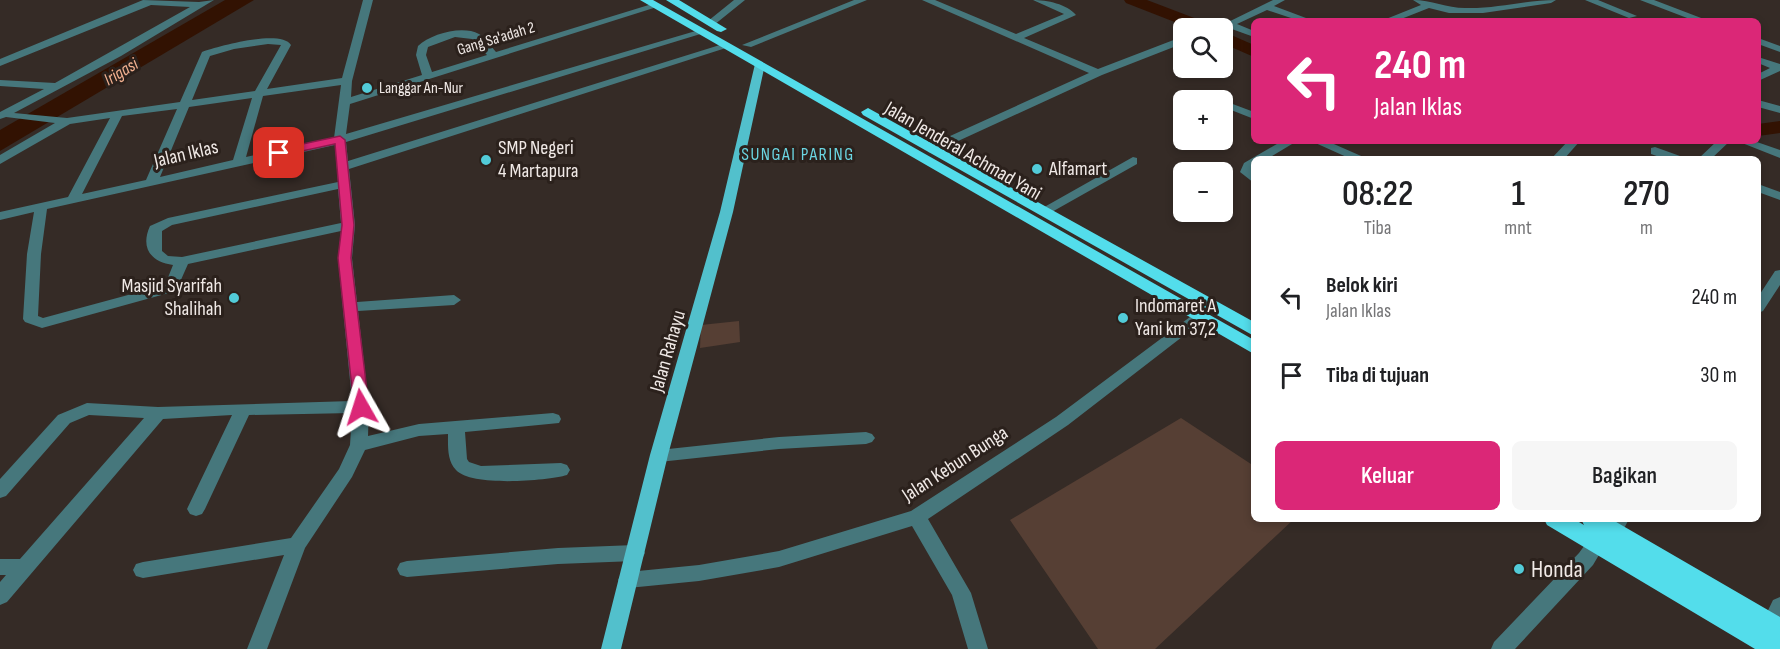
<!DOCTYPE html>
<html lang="id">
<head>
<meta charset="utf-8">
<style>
  body { margin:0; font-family:"Sofia Sans Condensed",sans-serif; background:#f6f6f6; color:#202124; height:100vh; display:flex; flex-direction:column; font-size:22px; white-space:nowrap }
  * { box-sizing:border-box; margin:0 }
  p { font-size:20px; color:#757577 }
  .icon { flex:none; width:33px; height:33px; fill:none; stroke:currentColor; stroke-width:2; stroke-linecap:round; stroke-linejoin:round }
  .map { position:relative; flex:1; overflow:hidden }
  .drawer { position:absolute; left:1251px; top:156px; width:510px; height:366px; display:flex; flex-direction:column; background:#fff; border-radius:9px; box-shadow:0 3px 9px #0003 }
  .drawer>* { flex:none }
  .guide { position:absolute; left:1251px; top:18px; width:510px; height:126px; border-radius:9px; box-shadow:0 3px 9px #0003; background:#db2777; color:#fff; overflow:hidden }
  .buttons { position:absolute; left:1173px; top:18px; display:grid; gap:12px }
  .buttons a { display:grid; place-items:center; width:60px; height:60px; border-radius:9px; background:#fff; box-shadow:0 3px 9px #0003; font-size:30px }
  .pin { position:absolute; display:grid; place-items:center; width:51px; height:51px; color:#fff; margin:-26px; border-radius:12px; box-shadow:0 3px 9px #0006 }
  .me { position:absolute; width:66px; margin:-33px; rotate:354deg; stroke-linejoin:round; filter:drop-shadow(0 0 4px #0008) }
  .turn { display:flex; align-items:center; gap:21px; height:126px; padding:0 24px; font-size:27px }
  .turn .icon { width:78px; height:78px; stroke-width:2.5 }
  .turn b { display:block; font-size:42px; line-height:51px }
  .eta { display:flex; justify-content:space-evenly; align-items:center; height:102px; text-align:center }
  .eta b { font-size:36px; font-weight:600; line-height:42px }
  .cta { display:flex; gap:12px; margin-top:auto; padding:12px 24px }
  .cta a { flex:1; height:69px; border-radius:9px; background:#db2777; color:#fff; font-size:24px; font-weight:600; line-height:69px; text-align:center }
  .cta a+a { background:#f6f6f6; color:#202124 }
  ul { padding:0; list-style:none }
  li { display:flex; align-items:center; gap:18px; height:78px; padding:0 24px }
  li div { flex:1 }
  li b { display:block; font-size:22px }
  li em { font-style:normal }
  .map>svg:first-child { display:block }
  .green { fill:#563f34 }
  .water { fill:#321202 }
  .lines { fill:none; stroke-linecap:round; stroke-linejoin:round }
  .river { fill:#321202; fill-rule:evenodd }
  .minor { fill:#46777c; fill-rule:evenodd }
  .major { fill:#52c0cc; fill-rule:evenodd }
  .highway { fill:#53ddeb; fill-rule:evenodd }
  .route { fill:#db2777; stroke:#8e194d; stroke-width:1.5 }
  .poi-dot { fill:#52cbd8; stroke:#2b211c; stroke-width:2 }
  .labels { text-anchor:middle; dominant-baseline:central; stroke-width:6; stroke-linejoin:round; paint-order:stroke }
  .far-street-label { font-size:16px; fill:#f0e9e6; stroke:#2b211c }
  .far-poi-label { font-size:16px; fill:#f0e9e6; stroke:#2b211c; text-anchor:start }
  .far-water-label { font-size:18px; font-style:italic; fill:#f4b291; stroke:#2b211c }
  .far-quarter-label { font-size:18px; letter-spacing:1.5px; fill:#6bd6e2; stroke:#2b211c }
  .poi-label { font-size:20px; fill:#f0e9e6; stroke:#2b211c; text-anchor:start }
  .street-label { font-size:20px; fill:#f0e9e6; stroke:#2b211c }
  .near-poi-label { font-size:24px; fill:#f0e9e6; stroke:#2b211c; text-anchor:start }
</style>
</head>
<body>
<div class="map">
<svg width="1780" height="649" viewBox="0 0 1780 649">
  <rect width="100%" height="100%" fill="#352b26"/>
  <path class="green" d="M739,321l1,21 -40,6 1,-23z
    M1181,418l73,48v53h40l-139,130h-57l-88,-129z"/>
  <path class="water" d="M225,0h29l-254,151v-21z"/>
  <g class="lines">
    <path class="river" d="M1124,0h23l63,24 3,4h-23l-64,-25z
      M1222,31l32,14v12l-32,-14z
      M1780,121v12l-22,3v-12z"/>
    <path class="minor" d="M143,0l56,2 15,-2 -93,56 -107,57 53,5 113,-16 22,-50c16,-6 79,-23 89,-7l-24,44 75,-11 21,-78h10l-21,81 -1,16 71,-22 -6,-20 2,-9c13,-12 44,-21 61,-12 7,4 12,12 17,18l156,-48 8,2 -310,98 -4,30 353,-104 8,2 -361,110 2,19 375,-117 9,2 -383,123 6,56 -3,33 5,44 97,-7 7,5 -7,5 -96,6 11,96 -1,29 51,-12 134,-11 6,2 2,4 -2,4 -94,9 2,27 2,3 12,4 80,-3 6,2 3,5 -3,5c-20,6 -96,12 -111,-5 -9,-9 -8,-24 -8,-36l-29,2 -54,14 -13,27 -47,71 -38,101h-20l37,-94 -141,23 -7,-2 -3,-6 3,-6 7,-2 148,-24 48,-69 11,-24 2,-32 -103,2 -44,94 -3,5 -6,2 -6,-2 -3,-5 45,-94 -69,4 -156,183 -7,3v-23l6,-7h-6v-16h20l124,-141 -55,-3 -19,8 -64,73 -6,2v-19l58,-64 29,-12 71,4 194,-6 -14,-143 3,-27 -153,33 -12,27 -134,37 -17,-6 -2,-3 4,-65 7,-42 -34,8v-8l68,-15 42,-79 -40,6 -70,40v-9l55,-32 -49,-6 -6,2v-7l44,-23 -44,-3v-6l55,3 135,-76 -39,-2 -151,61v-7zM455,37l17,2 15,16 -55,17 -6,-17 2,-8zM268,44l13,1 -26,46 -63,9 18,-44 24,-7zM341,85l-7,53 -88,19 17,-61zM252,98l-19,62 -73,17 29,-70zM177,109l-31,71 -64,14 40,-78zM335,145l3,37 -170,36 -18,8c-10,22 1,36 23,39l-8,20 -122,33 -5,-2 3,-62 6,-45zM338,189l3,34 -159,34 -14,-1 -6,-5v-20l10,-6z
      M734,0h11l-31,25h-6v-4z
      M854,0h13l-116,47 -9,-2z
      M922,0h13l81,34 48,-20 -31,-14c14,0 34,4 43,15l-52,23 74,31 86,-33v7l-82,32 -170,78 -4,-1v-6l161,-73z
      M1273,0h12l-11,6 40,15h-14l-33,-11 -30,14 17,7v6l-25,-9 -7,3v-3h-6z
      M1413,0c18,0 34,8 52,8 31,1 60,-8 91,-8l-5,3 -68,10h-34l-20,-5 -33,13h-15l40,-16z
      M1585,0h13l39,16 -8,2z
      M1640,0h14l55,21h-14z
      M1758,38l22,8v6l-22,-8z
      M1758,57l22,7v7l-22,10v-7l12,-6 -12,-5z
      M1758,100l22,6v7l-22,-6z
      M1230,103l24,9v7l-28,-11 -2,-2z
      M1282,141h15l-30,18h-13v24l-14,-11 4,-9z
      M1311,141h16l41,18h-17z
      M1568,141h12l-16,18h-13z
      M1717,141h13l-19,18h-13z
      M1737,141h17l26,9v8z
      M1655,147l25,9 2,3h-17l-14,-5v-6z
      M1133,157l4,1v6l-87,49h-10l-1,-3z
      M1758,184l22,8v8l-22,-8z
      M1780,270v15l-17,26 -5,2v-16l17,-26z
      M1199,312l5,2 2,3 -2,3 -136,105 -140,94 43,74 17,56h-20l-16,-54 -40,-69 -133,41 -80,14 -71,7 -7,-2 -3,-6 3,-6 7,-2 71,-7 80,-14 132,-40 145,-94 138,-103z
      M866,432l6,2 3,4 -3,4 -6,2 -87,5 -120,13 -6,-1 -3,-5 3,-5 6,-1 120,-13z
      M1610,519h19l-9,17 -7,3 -7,-3 -2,-5z
      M1597,535l7,3 2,5 -13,22 -78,84h-24l3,-7 85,-89 11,-15z
      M635,545l7,2 3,6 -3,6 -7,2 -77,3 -151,13 -7,-2 -3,-6 3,-6 7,-2 151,-13z
      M1780,597v31l-2,3 -7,3 -7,-3 -3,-6 12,-25z"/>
    <path class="major" d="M760,61l5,3 -32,148 -65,243 -47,194h-20l49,-194 70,-243 35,-148z"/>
    <path class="highway" d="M640,0h13l601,340v14z
      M666,0h13l48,29 -6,3 -4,-1z
      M868,108l386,214v14l-391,-221 -2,-3z
      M1544,519h30l10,6 -3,-6h30l169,98v32h-25l-208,-124z"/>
  </g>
  <path class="route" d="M340,136l5,4 9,85 -3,33 18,149 -8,6 -7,-6 -16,-149 4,-33 -7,-81 -56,12 -5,-3 5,-4z"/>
  <g class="poi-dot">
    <circle cx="367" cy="88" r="6"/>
    <circle cx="486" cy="160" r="6"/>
    <circle cx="1037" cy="169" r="6"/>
    <circle cx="234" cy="298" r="6"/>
    <circle cx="1123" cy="318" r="6"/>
    <circle cx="1519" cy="569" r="6"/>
  </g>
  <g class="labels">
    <g class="far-street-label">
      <text transform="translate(496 39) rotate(-17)">Gang Sa'adah 2</text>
    </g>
    <g class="far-poi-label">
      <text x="379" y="88">Langgar An-Nur</text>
    </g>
    <g class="far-water-label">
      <text transform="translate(121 72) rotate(-31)">Irigasi</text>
    </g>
    <g class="far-quarter-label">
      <text x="798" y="154">SUNGAI PARING</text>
    </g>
    <g class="poi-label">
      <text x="498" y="148">SMP Negeri<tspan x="498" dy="23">4 Martapura</tspan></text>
      <text x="1049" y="169">Alfamart</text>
      <text x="222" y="286" text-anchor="end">Masjid Syarifah<tspan x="222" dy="23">Shalihah</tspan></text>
      <text x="1135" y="306">Indomaret A<tspan x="1135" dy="23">Yani km 37,2</tspan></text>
    </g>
    <g class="street-label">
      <text transform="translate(963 151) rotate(30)">Jalan Jenderal Achmad Yani</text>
      <text transform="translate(186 154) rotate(-13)">Jalan Iklas</text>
      <text transform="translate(668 351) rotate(-74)">Jalan Rahayu</text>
      <text transform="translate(955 464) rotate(-33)">Jalan Kebun Bunga</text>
    </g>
    <g class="near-poi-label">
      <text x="1531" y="569">Honda</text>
    </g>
  </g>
</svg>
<div class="buttons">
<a><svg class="icon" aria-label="search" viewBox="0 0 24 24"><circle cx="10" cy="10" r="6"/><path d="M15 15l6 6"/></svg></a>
<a>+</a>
<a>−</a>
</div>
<div class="pin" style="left:279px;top:153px;background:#d93025"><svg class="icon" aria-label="arrive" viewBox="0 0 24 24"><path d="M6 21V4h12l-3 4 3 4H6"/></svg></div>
<svg class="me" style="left:361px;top:407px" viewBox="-20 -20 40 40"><path d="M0-17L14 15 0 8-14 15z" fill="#db2777" stroke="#fff" stroke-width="4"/></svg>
<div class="guide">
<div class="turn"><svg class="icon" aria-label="left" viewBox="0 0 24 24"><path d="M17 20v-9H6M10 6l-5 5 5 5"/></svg><div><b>240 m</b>Jalan Iklas</div></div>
</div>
<section class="drawer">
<div class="eta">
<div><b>08:22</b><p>Tiba</p></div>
<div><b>1</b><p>mnt</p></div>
<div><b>270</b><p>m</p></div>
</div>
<ul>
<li><svg class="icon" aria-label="left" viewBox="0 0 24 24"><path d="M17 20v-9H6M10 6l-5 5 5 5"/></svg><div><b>Belok kiri</b><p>Jalan Iklas</p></div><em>240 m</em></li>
<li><svg class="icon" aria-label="arrive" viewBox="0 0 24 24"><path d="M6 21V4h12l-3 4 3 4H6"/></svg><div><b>Tiba di tujuan</b></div><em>30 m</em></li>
</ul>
<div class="cta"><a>Keluar</a><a>Bagikan</a></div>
</section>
</div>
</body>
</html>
